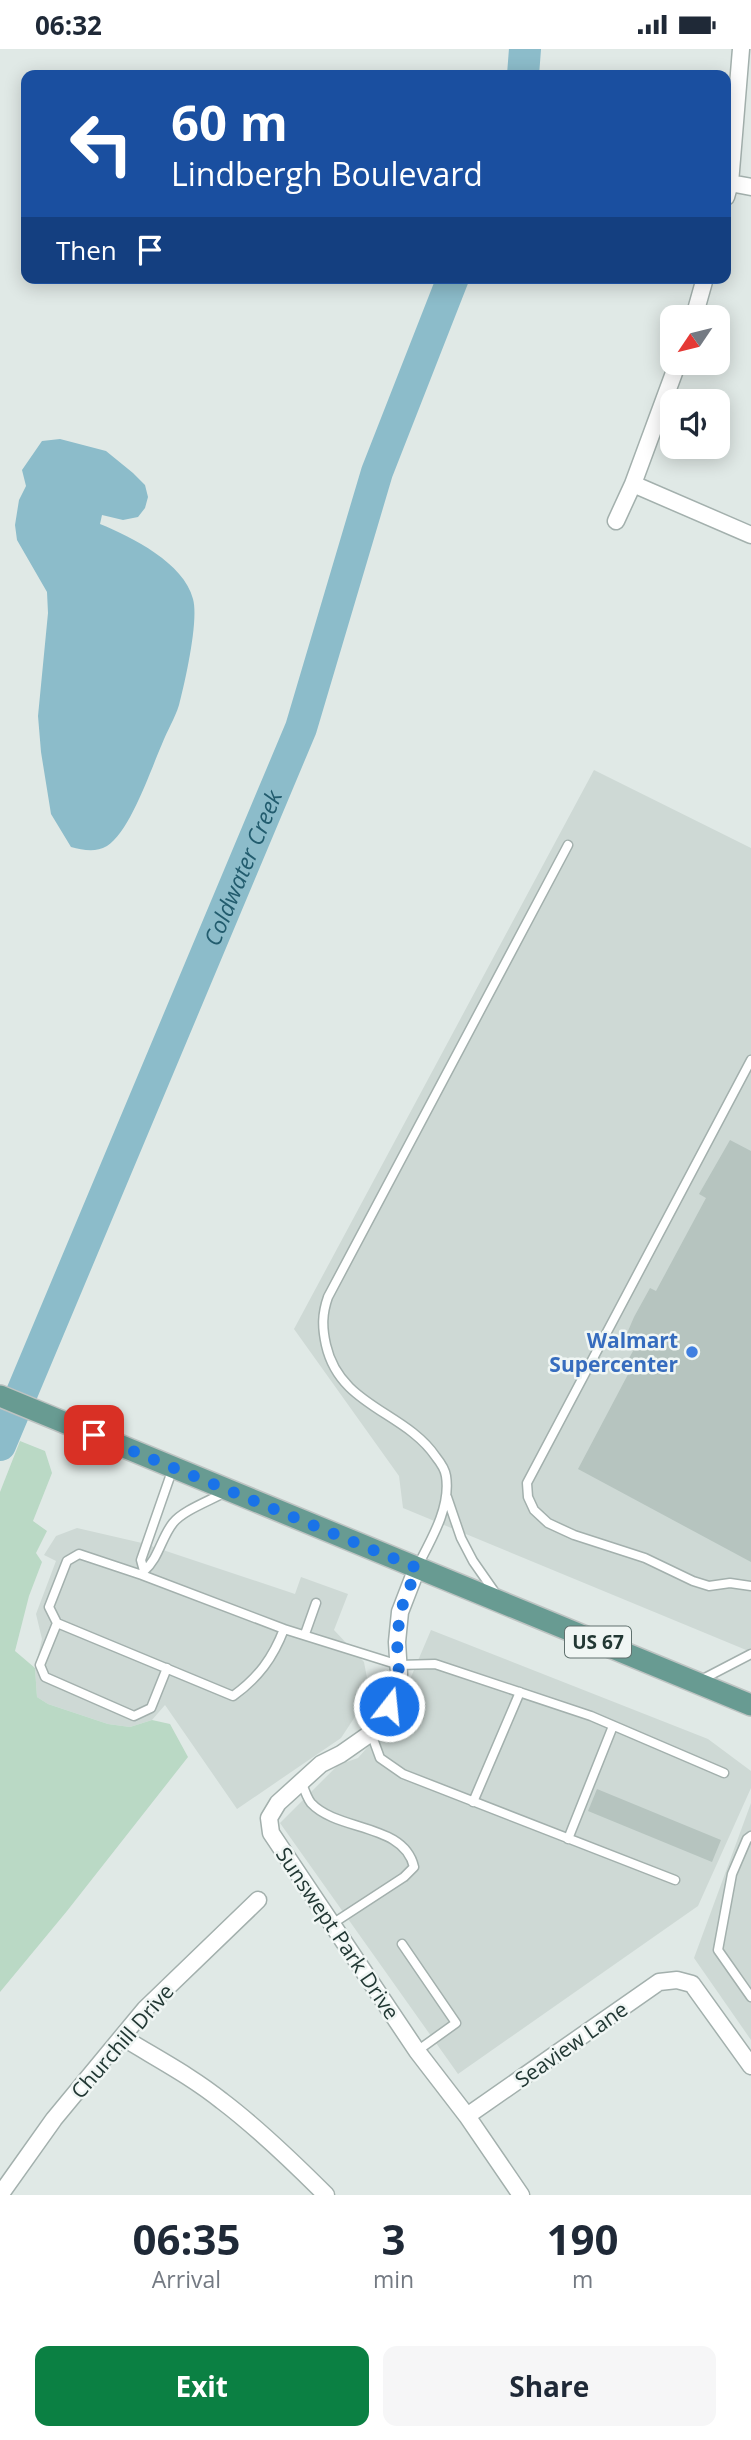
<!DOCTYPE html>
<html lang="en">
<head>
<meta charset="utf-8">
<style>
  body { margin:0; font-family:"Open Sans",sans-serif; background:#f6f6f7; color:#1f2937; height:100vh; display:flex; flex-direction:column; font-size:26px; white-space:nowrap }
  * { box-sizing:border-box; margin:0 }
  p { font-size:23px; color:#747a83 }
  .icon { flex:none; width:38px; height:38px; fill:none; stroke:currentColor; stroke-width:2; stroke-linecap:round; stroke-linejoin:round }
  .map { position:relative; height:2146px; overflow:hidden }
  .panel { display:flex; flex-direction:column; background:#fff; flex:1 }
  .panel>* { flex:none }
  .guide { position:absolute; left:21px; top:21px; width:710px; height:214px; border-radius:14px; box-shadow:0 4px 18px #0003; background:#1a4fa0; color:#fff; overflow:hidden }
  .needle { width:46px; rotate:235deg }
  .tools { position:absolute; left:660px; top:256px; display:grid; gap:14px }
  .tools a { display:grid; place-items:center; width:70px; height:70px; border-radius:14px; background:#fff; box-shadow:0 4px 18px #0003; font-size:35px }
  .pin { position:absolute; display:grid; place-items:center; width:60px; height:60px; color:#fff; margin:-30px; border-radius:14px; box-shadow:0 4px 10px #0006 }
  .me { position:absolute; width:77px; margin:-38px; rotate:16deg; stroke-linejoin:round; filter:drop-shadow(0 0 5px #0008) }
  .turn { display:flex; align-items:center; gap:24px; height:147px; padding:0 35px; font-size:32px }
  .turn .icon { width:91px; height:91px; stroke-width:2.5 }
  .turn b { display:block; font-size:49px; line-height:60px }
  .then { display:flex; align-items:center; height:66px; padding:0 35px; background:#0003; gap:14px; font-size:26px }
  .eta { display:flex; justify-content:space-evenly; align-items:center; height:119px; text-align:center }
  .eta b { font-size:42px; font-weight:700; line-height:49px }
  .cta { display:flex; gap:14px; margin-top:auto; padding:14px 35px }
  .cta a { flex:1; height:80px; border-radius:14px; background:#0b8043; color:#fff; font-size:28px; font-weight:700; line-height:80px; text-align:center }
  .cta a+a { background:#f6f6f7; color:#1f2937 }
  .status { display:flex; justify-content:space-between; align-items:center; height:49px; padding:0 35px; background:#fff; direction:ltr }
  .status svg { height:19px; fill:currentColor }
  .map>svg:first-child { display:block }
  .built { fill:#ced9d5 }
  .green { fill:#bad9c5 }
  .water { fill:#8cbcca }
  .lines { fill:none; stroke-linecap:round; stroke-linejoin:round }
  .river { stroke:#8cbcca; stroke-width:32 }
  .building { fill:#b6c4bf }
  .service-casing { stroke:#a3b0ad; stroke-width:11 }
  .minor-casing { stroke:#a3b0ad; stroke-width:19 }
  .primary-casing { stroke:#bdc3c2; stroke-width:24 }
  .service { stroke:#fff; stroke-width:8 }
  .minor { stroke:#fff; stroke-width:16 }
  .primary { stroke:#689b92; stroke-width:21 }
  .route { stroke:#1a73e8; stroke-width:12; stroke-dasharray:0 21.6 }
  .shop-dot { fill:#3f7fe0; stroke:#f0f6f4; stroke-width:2.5 }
  .labels { text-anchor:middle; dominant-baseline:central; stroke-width:5; stroke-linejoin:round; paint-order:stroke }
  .shield { fill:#f0f6f4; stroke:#60716e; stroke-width:2 }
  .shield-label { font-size:19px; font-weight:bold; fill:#223834 }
  .shop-label { font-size:21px; font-weight:bold; fill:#366cbe; stroke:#f0f6f4; text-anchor:end }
  .street-label { font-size:21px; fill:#223834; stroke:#f0f6f4 }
  .water-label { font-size:23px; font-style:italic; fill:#225c6e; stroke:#f0f6f4 }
</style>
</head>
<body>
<div class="status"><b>06:32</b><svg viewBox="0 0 49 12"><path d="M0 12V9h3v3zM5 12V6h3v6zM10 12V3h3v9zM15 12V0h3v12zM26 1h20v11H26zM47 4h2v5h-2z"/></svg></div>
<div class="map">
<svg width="751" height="2146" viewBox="0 0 751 2146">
  <rect width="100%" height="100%" fill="#e0e9e6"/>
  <path class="built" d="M594,721l157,78v804l-348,-144 -4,-32 -105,-147z
    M77,1479l65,15 153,51 6,-17 47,17 -14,36 30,32 6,32 -29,44 -104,71 -72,-104 -13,15 -22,7 -22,-3 -60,-20 -11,-7 -2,-29 7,-29 -6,-25 20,-53 -12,-6 12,-19z
    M431,1581l277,109 43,32v17l-53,118 -240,168 -178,-251 58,-58 20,-7 36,-41z
    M751,1754v237l-57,-82z"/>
  <path class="green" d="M20,1392l25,10 7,22 -19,48 14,10 -11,22 6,9 -13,34 -14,55 20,17 2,29 11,7 60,20 22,3 22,-7 18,4 18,33 -121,154 -67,81v-500z"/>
  <path class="water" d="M60,390l46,12 27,22 12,12 3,12 -3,11 -7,9 -15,3 -21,-5 -2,9c32,13 84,39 93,75 6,21 -8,83 -14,106 -4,13 -12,26 -17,39 -11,25 -32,88 -55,102 -12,7 -24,4 -36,1l-20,-33 -10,-62 -3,-36 10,-103 -1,-21 -30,-52 -2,-15 4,-25 7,-14 -4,-16 20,-29z"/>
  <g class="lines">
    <g class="river">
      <path d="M523,26l2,-26"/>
      <path id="s1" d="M0,1396l301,-717 76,-256 76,-194"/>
    </g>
  </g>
  <path class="building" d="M730,1091l21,11v411l-173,-93 56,-106 -6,-3 9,-16 -12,-6 9,-21 16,-29 6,3 50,-93 -7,-4z
    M597,1740l124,51 -9,22 -124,-51z"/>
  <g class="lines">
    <defs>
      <path id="service" d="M751,1011l-224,423 1,14 6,13 14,13 26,12 71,23 48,23 16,5 21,-3 21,3
        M447,1448l14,41 12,23 23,33
        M417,1518c14,-27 34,-60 29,-91 -1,-7 -6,-14 -10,-19 -31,-46 -96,-50 -110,-112 -4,-18 -4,-31 2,-48l240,-452
        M144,1522c15,-13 17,-33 29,-48 10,-13 39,-23 54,-32
        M142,1526l-63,-21 -12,7 -18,46 8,16 176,73c25,-18 40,-38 51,-67l-142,-54 2,-4 -3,-11 32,-92
        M57,1574l-17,42 5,12 89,39 17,-8 16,-40
        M284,1580l115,36 36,-1 156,52 133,57
        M305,1585l11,-31
        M701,1631l50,-26
        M371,1684l9,25 23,16 272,106
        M302,1734c2,6 5,15 9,20 27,29 93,20 103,64l-10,10 -72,47
        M473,1753l47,-110
        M751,1787l-4,3 -15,35 -14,76 33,47
        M568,1790l45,-113
        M402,1895l54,79 -39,28"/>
      <path id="minor" d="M730,134l21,4
        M726,148l4,-14 11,-134
        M694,268l11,-39
        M633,435l118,51
        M616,472l17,-37 45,-122
        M417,1519l-17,44 -3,30 2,32 -10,32 -18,27 -30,21 -20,10 -43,39 -9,15 2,15 146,218 50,65 54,79
        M122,1988c34,21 69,39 100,64 37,28 71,61 104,94
        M467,2067l192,-134 18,-2 15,4 59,82
        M0,2146l54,-76 91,-110 113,-109"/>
      <path id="primary" d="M0,1347l751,309"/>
    </defs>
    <use href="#service" class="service-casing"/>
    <use href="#minor" class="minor-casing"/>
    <use href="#primary" class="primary-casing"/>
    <use href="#service" class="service"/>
    <use href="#minor" class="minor"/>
    <use href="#primary" class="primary"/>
  </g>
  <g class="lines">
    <path class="route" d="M94,1386l323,133 -17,44 -3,30 2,32 -10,32"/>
  </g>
  <circle class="shop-dot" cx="692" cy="1303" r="7"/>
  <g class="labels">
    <rect class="shield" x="565" y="1577.5" width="66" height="31" rx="5"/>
    <g class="shield-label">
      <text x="598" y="1593">US 67</text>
    </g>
    <g class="shop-label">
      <text x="678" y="1291">Walmart<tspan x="678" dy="24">Supercenter</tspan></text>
    </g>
    <g class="street-label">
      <text transform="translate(338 1884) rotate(56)">Sunswept Park Drive</text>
      <text transform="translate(122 1992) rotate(-49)">Churchill Drive</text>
      <text transform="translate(571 1995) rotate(-35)">Seaview Lane</text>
    </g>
    <g class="water-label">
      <text stroke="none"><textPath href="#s1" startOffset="626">Coldwater Creek</textPath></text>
    </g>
  </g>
</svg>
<div class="tools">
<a><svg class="needle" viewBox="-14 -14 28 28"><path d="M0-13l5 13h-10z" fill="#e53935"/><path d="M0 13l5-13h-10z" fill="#747a83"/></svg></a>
<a><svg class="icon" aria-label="sound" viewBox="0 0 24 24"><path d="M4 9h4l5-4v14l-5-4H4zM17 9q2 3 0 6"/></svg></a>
</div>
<div class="pin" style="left:94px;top:1386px;background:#d93025"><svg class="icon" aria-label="arrive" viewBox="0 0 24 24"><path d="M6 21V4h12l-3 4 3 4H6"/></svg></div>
<svg class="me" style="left:389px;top:1657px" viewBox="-20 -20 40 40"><circle r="17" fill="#1a73e8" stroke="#fff" stroke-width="3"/><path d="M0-11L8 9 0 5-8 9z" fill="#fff"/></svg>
<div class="guide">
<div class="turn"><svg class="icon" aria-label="left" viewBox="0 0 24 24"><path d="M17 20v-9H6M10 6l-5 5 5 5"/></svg><div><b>60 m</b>Lindbergh Boulevard</div></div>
<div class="then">Then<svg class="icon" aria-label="arrive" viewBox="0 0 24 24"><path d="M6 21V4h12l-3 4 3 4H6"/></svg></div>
</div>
</div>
<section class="panel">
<div class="eta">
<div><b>06:35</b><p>Arrival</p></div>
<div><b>3</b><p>min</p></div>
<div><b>190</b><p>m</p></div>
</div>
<div class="cta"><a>Exit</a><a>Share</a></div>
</section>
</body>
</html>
